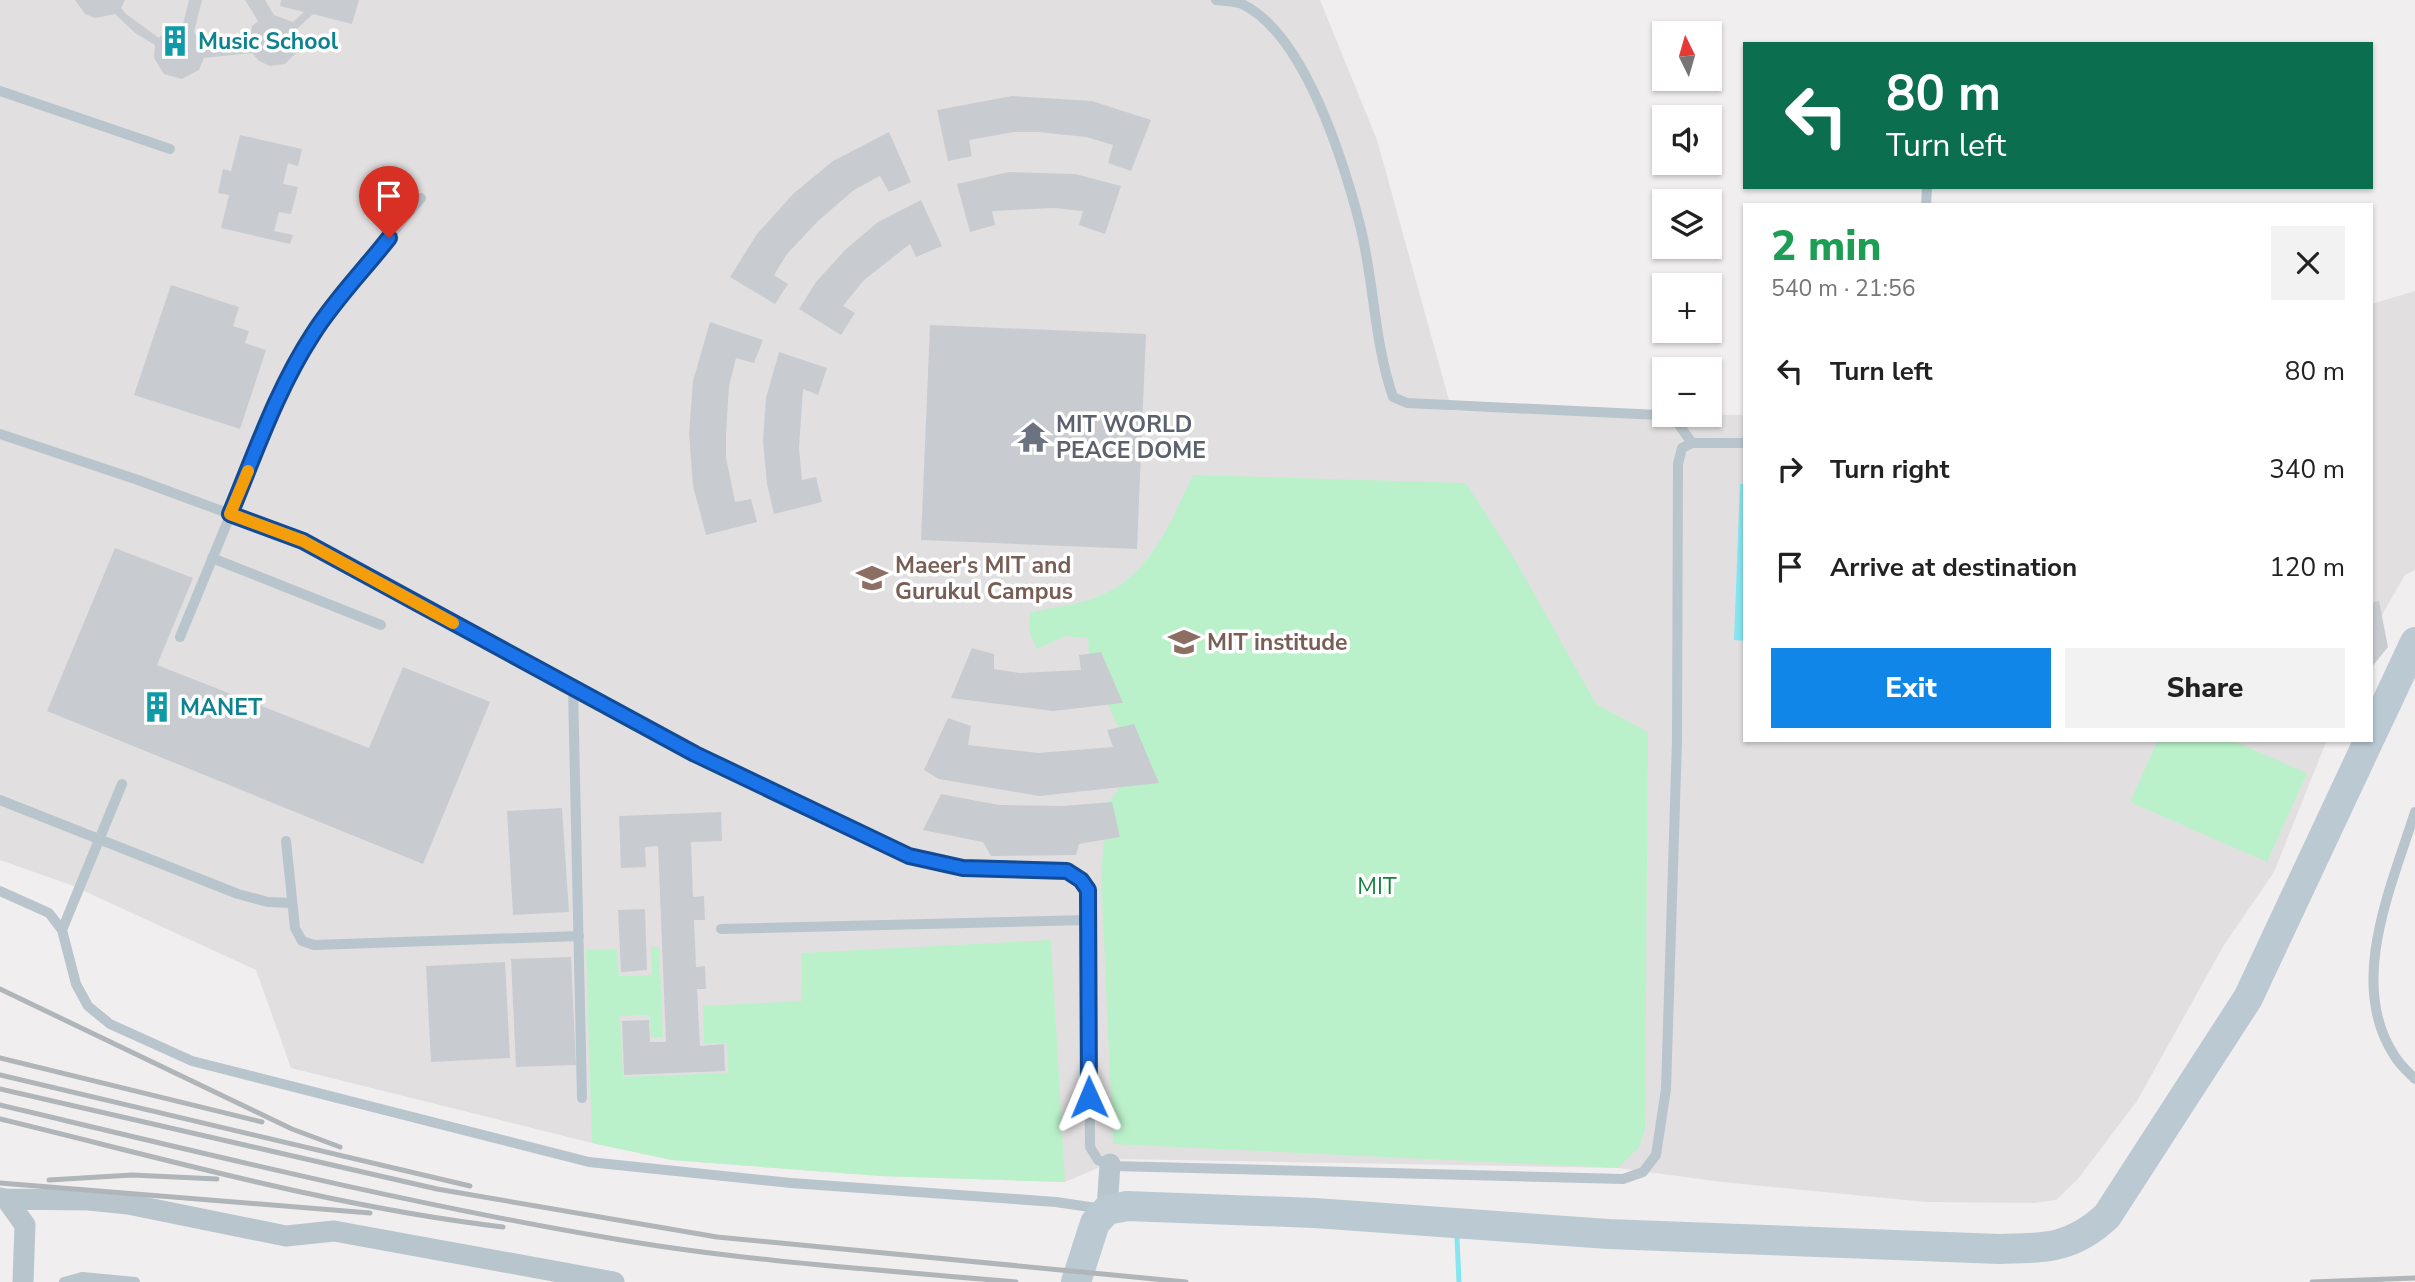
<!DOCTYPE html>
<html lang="en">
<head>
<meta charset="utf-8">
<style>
  body { margin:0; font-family:"Nunito Sans",sans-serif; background:#f2f2f2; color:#222; height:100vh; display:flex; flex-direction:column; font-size:26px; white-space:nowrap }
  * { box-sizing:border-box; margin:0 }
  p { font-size:23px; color:#767676 }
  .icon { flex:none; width:38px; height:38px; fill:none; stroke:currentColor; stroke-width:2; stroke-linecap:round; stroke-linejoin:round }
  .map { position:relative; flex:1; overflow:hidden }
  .sheet { position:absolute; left:1743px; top:203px; width:630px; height:539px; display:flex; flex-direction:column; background:#fff; border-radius:0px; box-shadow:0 2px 5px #0004 }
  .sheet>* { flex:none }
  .guide { position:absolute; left:1743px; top:42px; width:630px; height:147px; border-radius:0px; box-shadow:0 2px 5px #0004; background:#0b6e4f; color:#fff; overflow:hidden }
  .needle { width:46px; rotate:355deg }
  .tools { position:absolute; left:1652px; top:21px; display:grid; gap:14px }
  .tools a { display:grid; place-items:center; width:70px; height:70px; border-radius:0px; background:#fff; box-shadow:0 2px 5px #0004; font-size:35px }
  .pin { position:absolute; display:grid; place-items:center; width:60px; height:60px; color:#fff; margin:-72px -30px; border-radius:50% 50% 50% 0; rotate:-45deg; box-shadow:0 0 7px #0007 }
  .pin .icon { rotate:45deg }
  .me { position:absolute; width:77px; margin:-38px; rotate:359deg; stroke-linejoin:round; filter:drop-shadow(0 0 5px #0008) }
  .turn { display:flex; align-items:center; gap:24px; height:147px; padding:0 28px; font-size:32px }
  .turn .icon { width:91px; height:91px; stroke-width:2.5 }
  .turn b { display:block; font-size:49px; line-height:60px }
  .round { display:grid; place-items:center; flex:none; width:74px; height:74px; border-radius:0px; background:#f2f2f2 }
  .summary { display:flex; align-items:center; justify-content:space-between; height:119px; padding:0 28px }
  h1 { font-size:42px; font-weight:800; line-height:52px; color:#1e9e55 }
  .cta { display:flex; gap:14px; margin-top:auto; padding:14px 28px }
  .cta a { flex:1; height:80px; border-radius:0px; background:#1186e9; color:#fff; font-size:28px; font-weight:800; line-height:80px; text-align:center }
  .cta a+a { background:#f2f2f2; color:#222 }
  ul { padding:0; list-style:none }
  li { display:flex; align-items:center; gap:21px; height:98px; padding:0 28px }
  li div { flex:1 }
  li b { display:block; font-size:26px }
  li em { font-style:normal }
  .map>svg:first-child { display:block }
  .education { fill:#e2dfe1 }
  .green { fill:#bbf1ca }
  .water { fill:#86e5f0 }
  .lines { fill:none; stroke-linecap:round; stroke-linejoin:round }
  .stream { stroke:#86e5f0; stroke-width:5 }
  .building { fill:#c8ccd1 }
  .lane { stroke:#b9c5cc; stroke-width:10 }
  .street { stroke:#b9c5cc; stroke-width:21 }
  .secondary { stroke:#bbc9d3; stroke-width:30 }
  .rail { stroke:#b0b5b9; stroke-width:5 }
  .route-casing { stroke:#114b97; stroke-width:18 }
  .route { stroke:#1a73e8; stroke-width:12 }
  .slow { stroke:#f59e0b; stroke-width:12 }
  .labels { text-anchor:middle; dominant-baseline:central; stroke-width:7; stroke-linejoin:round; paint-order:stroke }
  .culture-label { font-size:23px; font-weight:bold; fill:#0d838f; stroke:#fff; text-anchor:start }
  .worship-label { font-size:23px; font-weight:bold; fill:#5b616d; stroke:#fff; text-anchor:start }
  .education-label { font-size:23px; font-weight:bold; fill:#785e54; stroke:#fff; text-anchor:start }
  .park-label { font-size:23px; fill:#13823f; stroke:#fff }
</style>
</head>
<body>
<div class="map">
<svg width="2415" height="1282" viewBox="0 0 2415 1282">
  <rect width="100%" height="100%" fill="#f1eeef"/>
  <path class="education" d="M0,0h1320l57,140 75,271 293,4v325h582l-53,132 -50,73 -87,156 -59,78 -22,21 -21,3 -109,-1 -204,-20 -104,-14 -499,-9 -54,23 -184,-6 -209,-16 -84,-18 -297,-74 -35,-98 -185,-85 -71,-25z
    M2415,291v279l-10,5 -34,59v-330z"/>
  <path class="green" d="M1193,475l273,8 47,73 83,148 52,28 -3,397 -6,18 -21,21 -505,-24 -12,-270 6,-70 28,-36 -46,-109 -1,-21 -23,-2 -28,13 -7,-15 -1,-21c20,-5 40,-7 59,-13 60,-18 80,-73 105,-125z
    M2158,740h73l76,33 -40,89 -137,-60z
    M1051,940l14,242 -184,-6 -209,-16 -80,-17 -6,-193 31,-1 2,27 33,-1 -1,-28h8l4,90h-12l-1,-22 -30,1 3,61 105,-4 -1,-30h-23l-1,-37 99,-5 -1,-48z"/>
  <path class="water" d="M1740,484h5v157l-11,-1z"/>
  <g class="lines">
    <path class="stream" d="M1457,1238l2,44"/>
  </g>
  <path class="building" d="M75,0h50l-4,8 5,6 33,24 7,-7 16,-3 7,-28h13l-8,32 11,18h4l40,-5 3,-19 6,-5 -13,-21h20l9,15 19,7 11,-10 -24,-6 1,-6h78l-7,24 -39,-10 -16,15 3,10 -2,12 -13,13 -15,2 -11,-5 -7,-8 -48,5 -5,12 -17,9 -18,-5 -10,-16 1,-13 -20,-12 -20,-19 -20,4 -10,-4z
    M1012,96l80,5 59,19 -20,51 -23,-8 5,-18 -27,-8 -48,-5h-24l-45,8 3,16 -24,5 -11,-51z
    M889,132l22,50 -22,10 -9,-16 -26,14 -36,31 -31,33 -13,21 14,9 -13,20 -45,-27 27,-43 36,-40 40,-33z
    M240,135l62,14 -4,17 -10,-3 -5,21 15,3 -7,27 -12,-2 -5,19 19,4 -3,9 -69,-16 8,-33 -11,-2 5,-24 8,2z
    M1009,172l66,2 46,12 -16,48 -26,-9 4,-14 -29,-3 -62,3 3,14 -25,7 -13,-48z
    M921,200l21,46 -26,11 -6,-13 -46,36 -21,26 12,7 -14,22 -42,-26 17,-27 29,-32 33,-28z
    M171,285l68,22 -6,19 16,5 -4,12 21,7 -26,79 -106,-34z
    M710,322l53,18 -9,23 -18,-5 -7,28 -3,48v23l9,45 16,-3 6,23 -51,13 -13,-49 -4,-53 4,-52z
    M930,325l216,9 -9,215 -216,-9z
    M779,352l48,16 -9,27 -15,-6 -4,59 3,32 14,-3 6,25 -48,12 -7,-30 -4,-43 3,-43z
    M115,548l78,30 -36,87 212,83 34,-81 87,35 -67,162 -376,-153z
    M2379,601l9,46 -17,21v-65z
    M972,648l22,6v15l26,4 61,-3 -2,-15 22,-3 22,51 -70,8 -102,-13z
    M948,718l23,8 -3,19 70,8 75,-6 -6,-17 27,-6 25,59 -120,13 -100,-17 -15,-9z
    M941,794l58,11 63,1 50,-4 8,35 -41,7 -3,11 -85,1 -8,-14 -60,-12z
    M562,808l7,104 -56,3 -6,-104z
    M721,812l1,29 -31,1 2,55 11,-1 1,24h-11l2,47 9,-1 1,23h-9l3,57 24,-2 1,27 -101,4 -2,-54 27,-1 1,22h16l-8,-196 -13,1 1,20 -25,1 -2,-52z
    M645,909l2,61 -26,2 -3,-62z
    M571,957l5,108 -60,2 -5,-108z
    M505,962l5,96 -79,4 -5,-96z"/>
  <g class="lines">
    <path class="lane" d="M1216,0c8,1 19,1 26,4 63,30 102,159 118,221 14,56 14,117 33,172l14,6 252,12 18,7 15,21
      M0,91l170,58
      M1926,205l1,-18
      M0,434l138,46 165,61 392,213 214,102 54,12 104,3 14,9 7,10 2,257 8,13 15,6 510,13 20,-7 13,-17 10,-66 11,-349 1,-276 4,-16 10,-5h53
      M212,558l169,67
      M180,637l94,-228 37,-73 21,-30 89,-108
      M573,688l9,410
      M0,800l238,94 30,8 24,1
      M2415,812c-23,73 -68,171 -21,243 5,9 14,17 21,24
      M286,841l9,87 7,13 12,4 265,-9
      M0,891l49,22 13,17 14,54 12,22 22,18 82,37 397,101 202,21 265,19 47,7
      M721,929l367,-9
      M62,930l60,-146
      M64,1282l18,-5 53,5"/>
    <path class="street" d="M0,1198l6,1 19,26 -2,57
      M6,1199l83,1 39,4 158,32 48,-5 280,51
      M1107,1210l3,-46"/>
    <path class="secondary" d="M2371,736l44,-94
      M1076,1282l19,-59 12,-13 20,-4 188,7 293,21 391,15c45,-1 73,0 108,-33l141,-218 121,-258"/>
    <path class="rail" d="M0,989l292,140 48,18
      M0,1058l262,64
      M0,1075l470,111
      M0,1089l437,100 280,48 469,45
      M0,1105c206,49 412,100 621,135 130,22 264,30 395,42
      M0,1119c166,40 333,88 503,108
      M49,1180l83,-5 85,4
      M0,1183l370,30
      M2312,1282l103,-4"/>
  </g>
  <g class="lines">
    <defs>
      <path id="route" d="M389,238c-25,32 -54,61 -76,96 -36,55 -58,120 -83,180l73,27 392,213 214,102 54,12 104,3 14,9 7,10 1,207"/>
    </defs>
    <use href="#route" class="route-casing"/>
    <use href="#route" class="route"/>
    <path class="slow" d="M248,471l-18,43 73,27 150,82"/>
  </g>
  <defs>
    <symbol id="building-bare" viewBox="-9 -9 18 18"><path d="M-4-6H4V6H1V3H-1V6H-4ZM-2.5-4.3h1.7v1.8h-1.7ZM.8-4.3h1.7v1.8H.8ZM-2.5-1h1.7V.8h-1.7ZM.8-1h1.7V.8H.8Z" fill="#0f9aa8" stroke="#fff" stroke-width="2.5" paint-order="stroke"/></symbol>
    <symbol id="temple-bare" viewBox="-9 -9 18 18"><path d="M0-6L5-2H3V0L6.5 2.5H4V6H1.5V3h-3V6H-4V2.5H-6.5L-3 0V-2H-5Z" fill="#6b7280" stroke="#fff" stroke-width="2.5" paint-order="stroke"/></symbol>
    <symbol id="school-bare" viewBox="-9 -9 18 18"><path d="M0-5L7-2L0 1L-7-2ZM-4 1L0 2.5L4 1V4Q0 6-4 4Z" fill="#8d6e63" stroke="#fff" stroke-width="2.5" paint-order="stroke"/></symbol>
    <symbol id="university-bare" viewBox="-9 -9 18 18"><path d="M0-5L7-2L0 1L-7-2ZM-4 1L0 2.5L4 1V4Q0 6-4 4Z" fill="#8d6e63" stroke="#fff" stroke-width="2.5" paint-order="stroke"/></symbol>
  </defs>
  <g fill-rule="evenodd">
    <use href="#building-bare" x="153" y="19" width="44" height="44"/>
    <use href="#temple-bare" x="1011" y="415" width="44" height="44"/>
    <use href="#school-bare" x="850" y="556" width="44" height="44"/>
    <use href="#university-bare" x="1162" y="620" width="44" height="44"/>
    <use href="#building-bare" x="135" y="685" width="44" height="44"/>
  </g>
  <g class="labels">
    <g class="culture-label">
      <text x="198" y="41">Music School</text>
      <text x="180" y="707">MANET</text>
    </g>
    <g class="worship-label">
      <text x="1056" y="424">MIT WORLD<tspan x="1056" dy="26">PEACE DOME</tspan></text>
    </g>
    <g class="education-label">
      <text x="895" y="565">Maeer's MIT and<tspan x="895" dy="26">Gurukul Campus</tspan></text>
      <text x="1207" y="642">MIT institude</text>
    </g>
    <g class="park-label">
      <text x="1377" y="886">MIT</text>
    </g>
  </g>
</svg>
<div class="tools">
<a><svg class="needle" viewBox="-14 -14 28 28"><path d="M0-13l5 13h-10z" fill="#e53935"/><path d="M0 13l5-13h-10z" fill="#767676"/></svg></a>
<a><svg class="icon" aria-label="sound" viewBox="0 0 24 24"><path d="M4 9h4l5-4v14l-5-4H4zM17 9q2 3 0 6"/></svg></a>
<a><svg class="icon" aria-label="layers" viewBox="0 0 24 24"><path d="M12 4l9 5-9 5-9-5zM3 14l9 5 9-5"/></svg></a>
<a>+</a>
<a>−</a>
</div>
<div class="pin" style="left:389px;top:238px;background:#d93025"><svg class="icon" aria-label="arrive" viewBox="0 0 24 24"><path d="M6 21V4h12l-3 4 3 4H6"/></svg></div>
<svg class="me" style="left:1089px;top:1097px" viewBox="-20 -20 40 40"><path d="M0-17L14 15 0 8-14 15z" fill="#1a73e8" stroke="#fff" stroke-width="4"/></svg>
<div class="guide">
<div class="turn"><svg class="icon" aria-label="left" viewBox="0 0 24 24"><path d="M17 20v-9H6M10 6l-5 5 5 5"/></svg><div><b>80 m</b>Turn left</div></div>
</div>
<section class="sheet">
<div class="summary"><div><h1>2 min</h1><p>540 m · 21:56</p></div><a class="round"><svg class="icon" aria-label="close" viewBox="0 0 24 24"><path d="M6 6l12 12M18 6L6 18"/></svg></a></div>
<ul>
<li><svg class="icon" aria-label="left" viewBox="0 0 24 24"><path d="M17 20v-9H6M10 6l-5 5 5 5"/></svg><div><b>Turn left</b></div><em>80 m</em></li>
<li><svg class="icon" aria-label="right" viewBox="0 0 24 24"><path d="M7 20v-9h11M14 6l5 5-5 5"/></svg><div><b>Turn right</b></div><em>340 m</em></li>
<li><svg class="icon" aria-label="arrive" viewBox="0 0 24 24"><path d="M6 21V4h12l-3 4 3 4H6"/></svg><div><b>Arrive at destination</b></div><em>120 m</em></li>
</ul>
<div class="cta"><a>Exit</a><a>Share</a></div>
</section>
</div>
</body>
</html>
